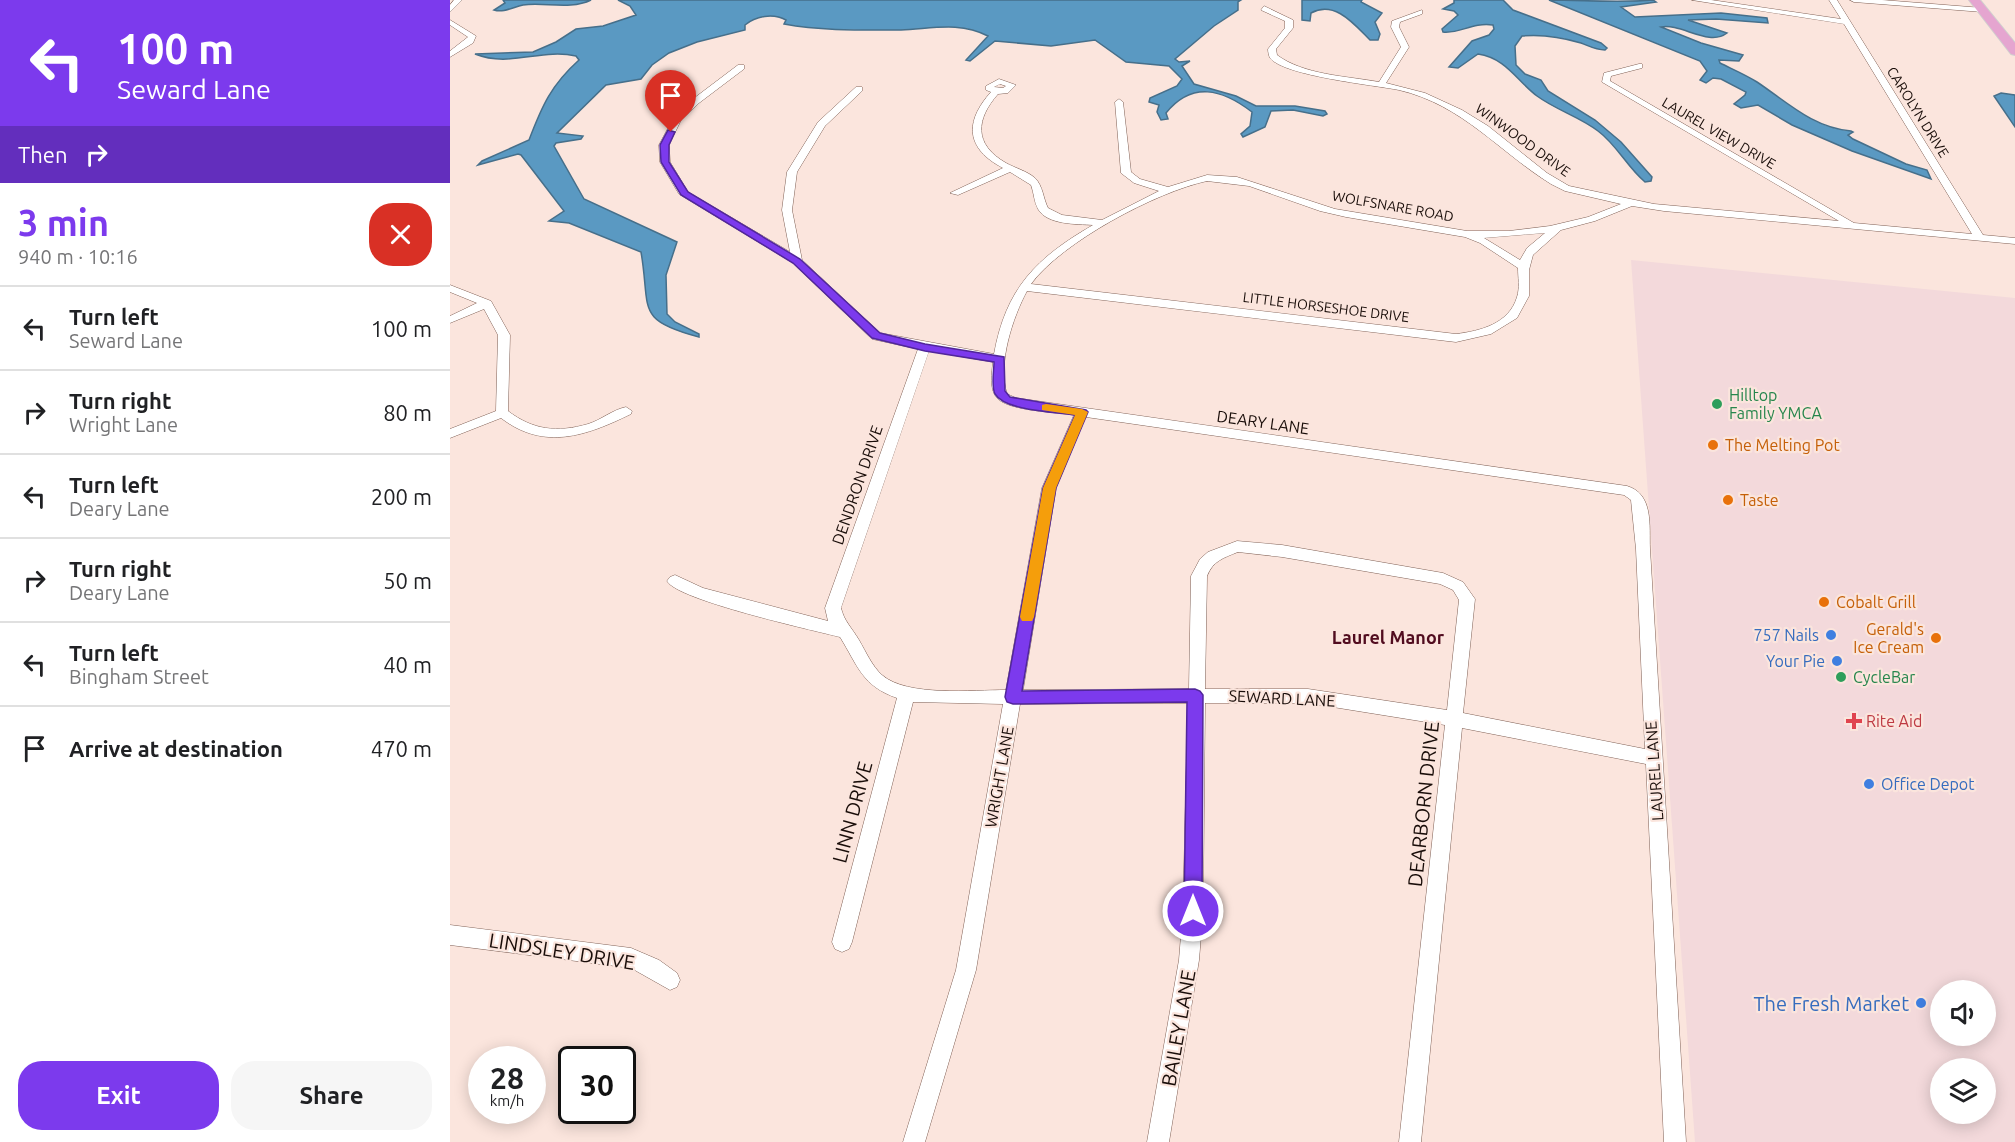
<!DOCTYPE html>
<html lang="en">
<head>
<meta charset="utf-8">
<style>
  body { margin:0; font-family:Ubuntu,sans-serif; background:#f6f6f6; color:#202124; height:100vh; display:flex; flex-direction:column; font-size:22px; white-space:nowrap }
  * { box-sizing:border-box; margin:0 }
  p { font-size:20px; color:#757577 }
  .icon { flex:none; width:33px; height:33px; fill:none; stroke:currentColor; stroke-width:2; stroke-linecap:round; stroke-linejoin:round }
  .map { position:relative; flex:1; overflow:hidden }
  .panel { display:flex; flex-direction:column; background:#fff; width:450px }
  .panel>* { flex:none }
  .hud { background:#7c3aed; color:#fff; overflow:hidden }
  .controls { position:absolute; left:1480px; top:980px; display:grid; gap:12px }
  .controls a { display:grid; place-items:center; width:66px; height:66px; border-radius:50%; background:#fff; box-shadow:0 3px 15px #0003; font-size:30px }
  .speed { position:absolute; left:18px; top:1046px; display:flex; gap:12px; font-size:30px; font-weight:700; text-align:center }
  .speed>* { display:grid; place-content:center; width:78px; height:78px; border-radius:50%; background:#fff; box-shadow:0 3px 15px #0003; line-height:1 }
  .speed small { font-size:15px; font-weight:400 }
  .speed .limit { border:3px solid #111; border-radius:9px; background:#fff; color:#111 }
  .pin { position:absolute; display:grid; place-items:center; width:51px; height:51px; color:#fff; margin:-62px -26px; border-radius:50% 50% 50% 0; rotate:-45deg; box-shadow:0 0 6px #0007 }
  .pin .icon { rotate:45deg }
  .me { position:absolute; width:66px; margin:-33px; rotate:0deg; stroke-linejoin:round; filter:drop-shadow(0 0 4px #0008) }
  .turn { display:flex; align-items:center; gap:21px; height:126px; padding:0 18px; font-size:27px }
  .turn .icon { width:78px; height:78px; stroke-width:2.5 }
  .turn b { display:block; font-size:42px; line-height:51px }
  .then { display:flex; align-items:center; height:57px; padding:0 18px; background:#0003; gap:12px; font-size:22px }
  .round { display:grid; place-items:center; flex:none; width:63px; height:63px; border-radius:24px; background:#f6f6f6 }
  .head { display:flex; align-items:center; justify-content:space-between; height:102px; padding:0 18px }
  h1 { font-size:36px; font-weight:700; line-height:45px; color:#7c3aed }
  .primary-button { display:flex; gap:12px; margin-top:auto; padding:12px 18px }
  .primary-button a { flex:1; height:69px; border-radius:24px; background:#7c3aed; color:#fff; font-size:24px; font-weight:700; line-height:69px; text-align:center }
  .primary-button a+a { background:#f6f6f6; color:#202124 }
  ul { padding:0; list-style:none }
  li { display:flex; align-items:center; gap:18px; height:84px; padding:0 18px; border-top:2px solid #e0e0e0 }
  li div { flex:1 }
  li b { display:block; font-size:22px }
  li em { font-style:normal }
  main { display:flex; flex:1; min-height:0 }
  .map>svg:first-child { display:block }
  .commercial { fill:#f3d9db; fill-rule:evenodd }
  .water { fill:#5a99c2; stroke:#466f8a; stroke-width:1.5 }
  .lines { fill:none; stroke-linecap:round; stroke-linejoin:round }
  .minor-casing { stroke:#806156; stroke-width:1 }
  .primary-casing { stroke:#d1cfce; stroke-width:2 }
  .minor { fill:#fff; fill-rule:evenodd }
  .primary { fill:#e5a5d0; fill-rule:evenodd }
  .route { fill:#7c3aed; stroke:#51269a; stroke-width:1.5 }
  .slow { fill:#f59e0b }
  .leisure-dot { fill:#2e9e5b; stroke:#fbe5dd; stroke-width:2 }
  .food-dot { fill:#e8710a; stroke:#fbe5dd; stroke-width:2 }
  .shop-dot { fill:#3f7fe0; stroke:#fbe5dd; stroke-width:2 }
  .health-dot { fill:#e0444e; stroke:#fbe5dd; stroke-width:2 }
  .labels { text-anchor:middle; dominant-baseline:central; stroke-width:4.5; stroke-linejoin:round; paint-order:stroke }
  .far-street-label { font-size:14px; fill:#190d09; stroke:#fbe5dd }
  .leisure-label { font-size:16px; fill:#27864d; stroke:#fbe5dd; text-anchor:start }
  .street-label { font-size:16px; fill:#190d09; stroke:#fbe5dd }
  .food-label { font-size:16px; fill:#c56008; stroke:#fbe5dd; text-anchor:start }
  .shop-label { font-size:16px; fill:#366cbe; stroke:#fbe5dd; text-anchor:end }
  .health-label { font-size:16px; fill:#be3a42; stroke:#fbe5dd; text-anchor:start }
  .neighbourhood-label { font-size:18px; font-weight:bold; fill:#510c1f; stroke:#fbe5dd }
  .near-street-label { font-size:20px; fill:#190d09; stroke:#fbe5dd }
  .near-shop-label { font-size:20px; fill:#366cbe; stroke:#fbe5dd; text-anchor:end }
</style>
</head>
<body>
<main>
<section class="panel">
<div class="hud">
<div class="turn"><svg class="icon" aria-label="left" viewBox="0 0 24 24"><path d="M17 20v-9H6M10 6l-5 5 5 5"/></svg><div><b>100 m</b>Seward Lane</div></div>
<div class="then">Then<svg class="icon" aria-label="right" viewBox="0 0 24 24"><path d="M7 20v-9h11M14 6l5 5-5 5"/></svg></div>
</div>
<div class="head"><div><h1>3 min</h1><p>940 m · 10:16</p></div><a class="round" style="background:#d93025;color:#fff"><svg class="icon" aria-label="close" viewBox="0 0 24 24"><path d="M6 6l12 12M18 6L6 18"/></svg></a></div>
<ul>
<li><svg class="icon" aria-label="left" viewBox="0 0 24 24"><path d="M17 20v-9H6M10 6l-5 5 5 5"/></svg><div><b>Turn left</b><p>Seward Lane</p></div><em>100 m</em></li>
<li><svg class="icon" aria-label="right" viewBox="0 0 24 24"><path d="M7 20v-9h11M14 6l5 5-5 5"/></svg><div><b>Turn right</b><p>Wright Lane</p></div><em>80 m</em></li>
<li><svg class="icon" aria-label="left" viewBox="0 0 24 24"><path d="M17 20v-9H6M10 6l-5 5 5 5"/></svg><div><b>Turn left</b><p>Deary Lane</p></div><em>200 m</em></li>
<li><svg class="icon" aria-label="right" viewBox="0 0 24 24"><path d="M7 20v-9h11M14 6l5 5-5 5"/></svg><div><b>Turn right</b><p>Deary Lane</p></div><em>50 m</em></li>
<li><svg class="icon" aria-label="left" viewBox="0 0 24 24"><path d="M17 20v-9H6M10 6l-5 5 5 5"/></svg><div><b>Turn left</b><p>Bingham Street</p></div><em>40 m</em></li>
<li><svg class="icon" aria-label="arrive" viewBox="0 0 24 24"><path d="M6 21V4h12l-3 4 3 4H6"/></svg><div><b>Arrive at destination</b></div><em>470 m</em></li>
</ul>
<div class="primary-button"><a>Exit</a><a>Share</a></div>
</section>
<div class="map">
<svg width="1565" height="1142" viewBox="0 0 1565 1142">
  <rect width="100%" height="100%" fill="#fbe5dd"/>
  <path class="commercial" d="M1181,260l384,38v844h-320zM1491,990h45v45h-45zM1491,1068h45v45h-45z"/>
  <path class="water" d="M53,0h88c-20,10 -47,2 -68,5 -10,2 -19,8 -29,5l11,-7z
    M168,0h623l-3,2v8l-24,16 -39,33 4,3 11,-1 -8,5 12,18 42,12 20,10h39l30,5 2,3 -4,2 -30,-6 -22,1 -6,16 -22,10 -2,-3 9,-8 2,-14c-30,-23 -60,-31 -86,1l2,6 -7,1 -4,-8 2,-7 -10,-3 1,-4 27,-12 5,-7 -13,-13 -43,-4 -31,-22 -44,6 -56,-5 -25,20 -4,-1 22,-24c-29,-15 -57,-7 -87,-6 -39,0 -79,1 -117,-6l2,-4c-13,-7 -30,-4 -41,5v5l-48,12 -28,11 -17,12 -11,14 -35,6 -49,48 26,3 -2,3 -25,4 -2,3 30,53 93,43 -11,33 1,39 8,8 24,12v3c-65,-17 -48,-28 -58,-85l-72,-29 -20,-2 15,-10 -43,-56 -3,-1 -40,11 4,-4 47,-21c13,-34 22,-55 50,-80l-3,-4c-35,-8 -66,12 -101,-2l58,-2 23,-10 20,-13 27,-3 33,-11 -6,-9z
    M852,0h60l-1,2 21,11 -7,9 5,12 -2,6h-8c-16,-16 -35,-40 -59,-27l-1,8 -8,-1z
    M1004,0h49l10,10 88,33 6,5 -2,2c-9,0 -16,-4 -24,-7 -20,-6 -38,-9 -59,-7l-7,10 1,19 9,9 16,6 7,11 47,29 26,22 31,35 -1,4 -6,1c-18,-15 -28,-37 -47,-51 -18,-14 -42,-21 -61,-35 -20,-15 -31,-38 -59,-42l-20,14 -9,-1 23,-26 17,-6 5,-6 -1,-4c-21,-3 -33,9 -50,7l-1,-3 16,-14 -4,-4 -11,-2 11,-6z
    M1099,0c36,0 69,3 104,0l3,2 -35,5 14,10 86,-4 46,5 1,5 -52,-4 -28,1 39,13c-18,14 -46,-10 -66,-6l40,16 42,12 -4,6 -20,-1 1,3c12,6 26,12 37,19 30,20 56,46 94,49l2,1 -5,3 5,4 53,25 21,6 4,9 -79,-28 -60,-26 -34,-20 -17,3 -7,-4 11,-9 1,-3 -25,-13 -8,-1 -7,5 -6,-3 7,-9 -7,-10z
    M1551,93l14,2v32l-21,-31z"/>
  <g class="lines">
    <defs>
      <path id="minor" d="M4,0h8l-12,12v-7z
        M1242,0h19l130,19 -12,-19h8l146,235 32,3v6l-351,-33 -32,-5 -37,15 -34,9 -28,25 -4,15v26l-12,22 -26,16 -35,8 -429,-51c-14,26 -30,73 -20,103l9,4 611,88c27,8 22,40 23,63l36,593h-22l-18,-378 -184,-36 -41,414h-22l46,-417 -137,-22h-103l-2,208 -4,49 -30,182h-22l32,-182 4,-49 5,-208 -168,1 -44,266 -51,172h-22l53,-172 47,-266 -90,-2 -61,240 -3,7 -7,3 -7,-3 -3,-7 65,-244c-35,-12 -39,-32 -57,-61 -28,-7 -163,-37 -173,-56l3,-4 5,-2 28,13 125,33 -3,-13 93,-259 -46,-10 -79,-76 -114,-69 -19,-32 -1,-17 15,-28 19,-18 45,-34h6v4l-45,34 -18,17 -12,25 1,17 18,30 102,60 -8,-42 5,-38 31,-50 38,-35h6v4l-37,35 -28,46 -5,38 10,50 78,73 114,21c12,-66 42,-96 99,-129 -16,-1 -46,0 -55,-16 -4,-7 -4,-16 -7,-24l-21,-13 -52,23 -8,-2 53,-25c-37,-19 -39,-46 -12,-76l-5,-2v-4l13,-7 17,6 -8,8 -10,1c-22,25 -25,50 8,69 9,5 21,8 29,15 8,8 8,20 13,30l14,7 40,5 57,-29 -25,-8 -13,-10 -6,-71 4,-3 4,3 8,70 9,7 28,8 39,-12 30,2 98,32 132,22h42l41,-5 38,-9 33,-13 -56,-13 -14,-7c-52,-32 -88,-79 -152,-94 -25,-5 -115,-14 -129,-32 -1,-2 -2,-6 -2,-9l17,-21v-7l-24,-11 3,-4 29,14v8l-17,21 1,6c27,20 69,21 102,27l22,-35 -10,-20 1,-6 30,-11v4l-22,8 -1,5 10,20 -23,36 39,10 37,17 26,16 59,47 22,13 85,18 185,17 -237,-139 2,-9 35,-9h3v4l-31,8 -1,5 244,142 118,11 -128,-210zM550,84l6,2 -3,2 -9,-1zM757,181l42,5 71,25 26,6 119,20 15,6 38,25c0,9 2,20 -1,29 -8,27 -37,34 -61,37l-425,-50c31,-42 125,-92 176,-103zM1095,233l-18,15 -7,12 -36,-22zM479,351l64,11c-1,10 -4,27 4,36 12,13 60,14 77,17l-32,73 -36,202c-33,0 -99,7 -124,-15 -10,-9 -16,-23 -23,-35 -7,-12 -15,-19 -18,-32zM636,417l538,78 7,5 5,49 9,200 -182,-36 12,-114 -12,-17 -20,-9 -161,-28 -45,-4 -29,11 -8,7 -9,17 -2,113 -166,1 33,-202zM788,552l44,5 158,27 13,6 6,10 -12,110 -139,-21h-103l2,-113c6,-15 16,-18 31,-24z
        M1400,0h32l101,8 4,2 -4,2 -129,-10z
        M0,20l26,16 -3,7 -23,14v-6l18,-14 -18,-12z
        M0,285l41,16 19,34 -2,76c25,19 49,22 80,13 13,-4 24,-14 38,-17l6,4 -1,3c-45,22 -87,37 -130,4l-51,20v-9l46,-18 2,-76 -14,-26 -34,14v-7l27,-13 -27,-11z
        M0,925l181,23 28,12 18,13 3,7 -3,7 -7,3 -39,-22 -181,-23z"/>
      <path id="primary" d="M1519,0h11l35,43v12l-4,-1z"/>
    </defs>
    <use href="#minor" class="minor-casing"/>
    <use href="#primary" class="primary-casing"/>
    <use href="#minor" class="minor"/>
    <use href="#primary" class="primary"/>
  </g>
  <path class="route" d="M218,130l7,2 -6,13v17l19,30 112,67 80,74 45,11 79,13 1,34 5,6 76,13 2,2 -32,76 -34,203 173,-2 5,2 3,4 -1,216 -3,6 -6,3 -6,-3 -3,-6 3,-209 -174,2 -6,-2 -2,-5 38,-209 32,-73c-19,-3 -70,-4 -80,-21 -4,-8 -1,-23 -1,-32l-69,-11 -53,-13 -79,-75 -112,-68 -20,-33 -1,-17z"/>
  <path class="slow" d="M596,404l36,5 6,3 -32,76 -22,129 -2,4h-10l-2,-4 23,-129 32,-73 -33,-5v-5z"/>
  <g class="leisure-dot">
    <circle cx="1267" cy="404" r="6"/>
    <circle cx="1391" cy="677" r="6"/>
  </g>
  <g class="food-dot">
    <circle cx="1263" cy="445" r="6"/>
    <circle cx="1278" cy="500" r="6"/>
    <circle cx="1374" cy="602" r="6"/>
    <circle cx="1486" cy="638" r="6"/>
  </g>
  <g class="shop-dot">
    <circle cx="1381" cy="635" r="6"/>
    <circle cx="1387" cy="661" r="6"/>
    <circle cx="1419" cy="784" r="6"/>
    <circle cx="1471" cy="1003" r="6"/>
  </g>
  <path class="health-dot" d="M1401 712h6v6h6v6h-6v6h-6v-6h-6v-6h6z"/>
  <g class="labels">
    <g class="far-street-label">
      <text transform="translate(1468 112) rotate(58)">CAROLYN DRIVE</text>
      <text transform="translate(1269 133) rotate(30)">LAUREL VIEW DRIVE</text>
      <text transform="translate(1073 140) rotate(36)">WINWOOD DRIVE</text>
      <text transform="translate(943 206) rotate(10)">WOLFSNARE ROAD</text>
      <text transform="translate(876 307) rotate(7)">LITTLE HORSESHOE DRIVE</text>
    </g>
    <g class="leisure-label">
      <text x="1279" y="395">Hilltop<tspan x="1279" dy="18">Family YMCA</tspan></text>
      <text x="1403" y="677">CycleBar</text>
    </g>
    <g class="street-label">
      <text transform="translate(813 422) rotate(8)">DEARY LANE</text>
      <text transform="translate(407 485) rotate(-71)">DENDRON DRIVE</text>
      <text transform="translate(832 698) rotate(3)">SEWARD LANE</text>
      <text transform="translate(1204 771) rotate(-94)">LAUREL LANE</text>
      <text transform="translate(549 777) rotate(-80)">WRIGHT LANE</text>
    </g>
    <g class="food-label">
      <text x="1275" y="445">The Melting Pot</text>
      <text x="1290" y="500">Taste</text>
      <text x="1386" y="602">Cobalt Grill</text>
      <text x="1474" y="629" text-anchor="end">Gerald's<tspan x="1474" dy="18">Ice Cream</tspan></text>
    </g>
    <g class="shop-label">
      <text x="1369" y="635">757 Nails</text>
      <text x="1375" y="661">Your Pie</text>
      <text x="1431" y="784" text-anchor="start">Office Depot</text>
    </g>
    <g class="health-label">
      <text x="1416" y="721">Rite Aid</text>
    </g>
    <g class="neighbourhood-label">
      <text x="938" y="637">Laurel Manor</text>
    </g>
    <g class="near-street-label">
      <text transform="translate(973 804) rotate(-84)">DEARBORN DRIVE</text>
      <text transform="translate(402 812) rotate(-75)">LINN DRIVE</text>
      <text transform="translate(112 951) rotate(9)">LINDSLEY DRIVE</text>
      <text transform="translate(728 1028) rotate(-80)">BAILEY LANE</text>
    </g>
    <g class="near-shop-label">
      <text x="1459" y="1003">The Fresh Market</text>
    </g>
  </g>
</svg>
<div class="controls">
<a><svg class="icon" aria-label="sound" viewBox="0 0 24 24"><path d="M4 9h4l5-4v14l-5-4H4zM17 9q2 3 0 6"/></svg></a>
<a><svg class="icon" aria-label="layers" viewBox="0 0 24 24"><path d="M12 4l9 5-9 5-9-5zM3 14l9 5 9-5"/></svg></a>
</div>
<div class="speed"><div>28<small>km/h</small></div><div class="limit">30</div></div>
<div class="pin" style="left:221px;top:132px;background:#d93025"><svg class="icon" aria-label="arrive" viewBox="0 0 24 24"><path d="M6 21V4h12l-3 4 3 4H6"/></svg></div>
<svg class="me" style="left:743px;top:911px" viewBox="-20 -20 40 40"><circle r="17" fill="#7c3aed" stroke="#fff" stroke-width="3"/><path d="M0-11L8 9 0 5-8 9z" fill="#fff"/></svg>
</div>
</main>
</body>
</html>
